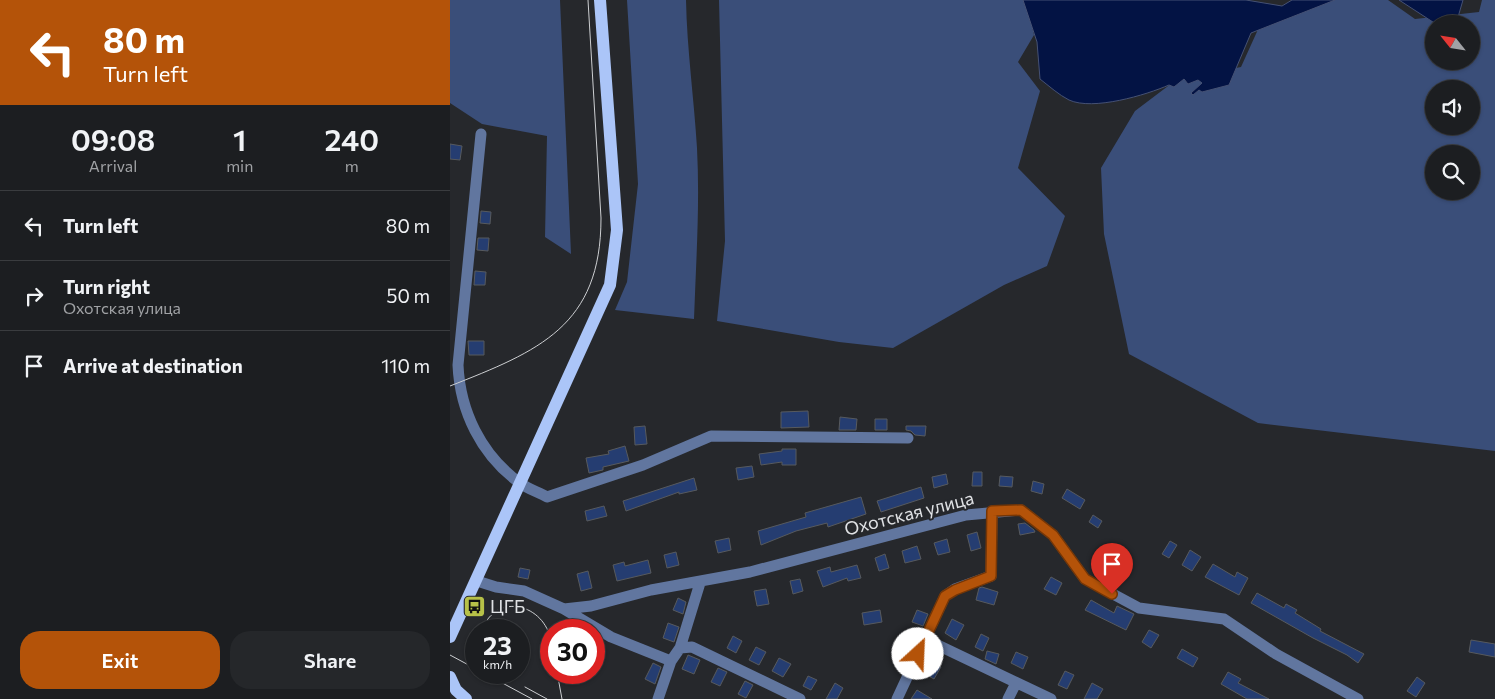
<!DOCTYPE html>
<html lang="en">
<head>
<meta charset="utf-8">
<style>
  body { margin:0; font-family:Commissioner,sans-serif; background:#25272a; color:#f1f3f6; height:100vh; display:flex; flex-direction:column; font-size:19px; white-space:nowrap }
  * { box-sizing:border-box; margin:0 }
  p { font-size:16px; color:#a0a2a5 }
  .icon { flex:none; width:28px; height:28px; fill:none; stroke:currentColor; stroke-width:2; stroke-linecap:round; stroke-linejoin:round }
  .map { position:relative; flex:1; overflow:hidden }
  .details { display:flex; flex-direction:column; background:#1c1e21; width:450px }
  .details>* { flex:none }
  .top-card { background:#b45309; color:#fff; overflow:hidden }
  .needle { width:32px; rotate:300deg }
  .controls { position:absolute; left:975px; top:15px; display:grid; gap:10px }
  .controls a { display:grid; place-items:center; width:55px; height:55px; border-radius:50%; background:#1c1e21; box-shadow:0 1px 4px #0004,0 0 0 1px #3a3c3f; font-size:25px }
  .speed { position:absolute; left:15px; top:619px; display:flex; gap:10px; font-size:25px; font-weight:700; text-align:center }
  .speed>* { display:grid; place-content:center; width:65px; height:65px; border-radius:50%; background:#1c1e21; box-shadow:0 1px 4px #0004,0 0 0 1px #3a3c3f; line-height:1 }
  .speed small { font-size:12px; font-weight:400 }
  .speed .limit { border:8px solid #d22; background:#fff; color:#111 }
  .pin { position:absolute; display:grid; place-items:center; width:42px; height:42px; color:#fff; margin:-51px -21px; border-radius:50% 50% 50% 0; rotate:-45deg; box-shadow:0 0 5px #0007 }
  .pin .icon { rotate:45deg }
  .me { position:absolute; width:55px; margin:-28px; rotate:25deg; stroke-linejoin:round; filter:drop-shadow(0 0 4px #0008) }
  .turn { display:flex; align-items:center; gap:18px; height:105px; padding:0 20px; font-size:22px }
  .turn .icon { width:65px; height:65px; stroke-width:2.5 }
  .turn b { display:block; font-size:35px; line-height:42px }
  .eta { display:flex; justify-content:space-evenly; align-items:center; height:85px; text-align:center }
  .eta b { font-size:30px; font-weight:600; line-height:35px }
  .button { display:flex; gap:10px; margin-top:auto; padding:10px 20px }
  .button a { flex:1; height:58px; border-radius:20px; background:#b45309; color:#fff; font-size:20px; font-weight:600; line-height:58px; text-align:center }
  .button a+a { background:#25272a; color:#f1f3f6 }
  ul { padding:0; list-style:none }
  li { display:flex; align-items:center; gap:15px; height:70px; padding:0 20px; border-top:1px solid #3a3c3f }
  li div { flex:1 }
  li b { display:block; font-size:19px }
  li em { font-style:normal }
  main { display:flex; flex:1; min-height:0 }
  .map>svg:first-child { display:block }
  .green { fill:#3a4e79; fill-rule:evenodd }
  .water { fill:#031344; stroke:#455174 }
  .building { fill:#253d71; stroke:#575a5e }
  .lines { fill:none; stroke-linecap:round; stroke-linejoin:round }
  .minor { stroke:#61769f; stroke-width:11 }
  .major { stroke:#abc5f8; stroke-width:12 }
  .tram { stroke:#cdcfd2; stroke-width:1 }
  .route-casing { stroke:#753606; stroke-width:12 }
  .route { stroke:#b45309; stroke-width:9 }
  .labels { text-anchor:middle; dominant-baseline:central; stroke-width:4; stroke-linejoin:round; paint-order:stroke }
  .street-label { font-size:18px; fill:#e0e2e5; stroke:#26282c }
  .poi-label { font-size:18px; fill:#e0e2e5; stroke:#26282c; text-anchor:start }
</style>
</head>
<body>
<main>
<section class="details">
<div class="top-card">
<div class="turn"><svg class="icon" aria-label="left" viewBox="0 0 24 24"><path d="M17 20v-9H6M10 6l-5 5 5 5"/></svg><div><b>80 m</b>Turn left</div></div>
</div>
<div class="eta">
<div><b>09:08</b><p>Arrival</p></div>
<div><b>1</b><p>min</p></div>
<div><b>240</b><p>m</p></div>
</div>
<ul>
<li><svg class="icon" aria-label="left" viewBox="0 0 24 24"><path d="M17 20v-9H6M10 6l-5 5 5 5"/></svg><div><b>Turn left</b></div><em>80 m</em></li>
<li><svg class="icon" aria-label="right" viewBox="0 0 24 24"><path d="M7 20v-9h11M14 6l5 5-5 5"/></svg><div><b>Turn right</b><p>Охотская улица</p></div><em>50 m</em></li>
<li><svg class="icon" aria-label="arrive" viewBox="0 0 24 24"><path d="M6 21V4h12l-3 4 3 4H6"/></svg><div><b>Arrive at destination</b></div><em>110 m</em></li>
</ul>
<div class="button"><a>Exit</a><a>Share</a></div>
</section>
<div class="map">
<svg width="1045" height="699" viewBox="0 0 1045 699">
  <rect width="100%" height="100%" fill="#26282c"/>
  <path class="green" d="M0,0h110l11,254 -26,-17 2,-101 -65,-12 -32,-21z
    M177,0h59c1,50 8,98 11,148 3,57 -1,114 -3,171l-79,-9 12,-28 11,-98z
    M269,0h307l8,35 -16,27 22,29 -22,77 47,48 -18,50 -43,19 -111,63 -54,-6 -122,-21 8,-80z
    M852,0h86l27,19 64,-7 3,-12h13v451l-237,-28 -129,-69 -25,-120 -3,-66 34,-57 41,-31 65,-13 24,-53zM984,24h37v37h-37zM984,89h37v37h-37zM984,154h37v37h-37z"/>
  <path class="water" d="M573,0h223l36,6 10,-6h43l-84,33 -22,52 -27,7 -3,-2 -6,5 -2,-2 11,-10 -4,-3 -10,4 -4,-5 -10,8 -5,-2c-23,10 -76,26 -100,15 -10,-5 -20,-14 -29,-21l-3,-37z
    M949,0h64l-7,24h-20z"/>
  <path class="building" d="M0,144l12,2 -2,14 -10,-1z
    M31,211l10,1 -1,12 -10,-1z
    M28,238h11l-1,13 -11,-1z
    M25,271l11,1 -1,13h-11z
    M18,341h16v14h-15z
    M358,411l1,16 -28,1v-16z
    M390,417l17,2 -1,11h-17z
    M425,419h12v11h-12z
    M195,426l2,18 -12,1 -1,-18z
    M456,426h20l-1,10 -10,-1 -4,-4 -5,-1z
    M175,446l4,15 -26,6v3l-14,3 -3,-15 23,-4 -1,-3z
    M332,449h14v16h-14v-3l-21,3 -2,-11 23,-3z
    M302,466l2,11 -16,3 -2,-12z
    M523,472h9v14h-10z
    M496,474l2,10 -14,4 -2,-11z
    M550,476l13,1 -1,10 -13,-1z
    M244,478l3,12 -18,4v-2l-53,19 -3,-10z
    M583,481l11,3 -2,10 -11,-3z
    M471,487l3,11 -43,14 -4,-11z
    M617,489l18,11 -5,9 -18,-11z
    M411,497l5,17 -38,13 -1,-4 -31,8 -35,14 -3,-14 48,-14 -1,-4z
    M154,506l3,10 -20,5 -2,-10z
    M643,515l9,6 -4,7 -9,-6z
    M575,523l9,7 1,2 -15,3 -2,-11z
    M527,532l4,16 -10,3 -4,-16z
    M279,538l2,12 -13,3 -3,-12z
    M497,539l3,13 -12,3 -4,-12z
    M720,541l7,4 -8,13 -7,-4z
    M467,546l4,13 -16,4 -3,-12z
    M740,550l11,7 -9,14 -10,-6z
    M226,552l3,13 -12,3 -3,-13z
    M435,554l4,14 -10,3 -4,-13z
    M198,560l3,13 -34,8 -4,-16 11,-3 1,4z
    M763,564l22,13 2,-5 11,6 -9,17 -34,-18z
    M407,565l4,13 -13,3 -1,-3 -24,9 -6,-16 13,-4 1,5z
    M70,568l10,2 -2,9 -10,-2z
    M138,571l4,17 -11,3 -4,-17z
    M601,577l11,6 -6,12 -12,-6z
    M350,579l3,12 -10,3 -3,-13z
    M532,587l16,5 -4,13 -18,-5 3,-12z
    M316,589l3,15 -12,2 -3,-15z
    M807,593l27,15 2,-4 11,6 -2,3 26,16 -1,2 44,23 -6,9 -11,-8 -34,-17 -62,-35z
    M228,598l8,4 -3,12 -10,-4z
    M641,600l23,13 3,-7 17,8 -8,16 -41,-20z
    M430,610l2,12 -18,3 -2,-12z
    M467,610l11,4 -5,12 -11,-4z
    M502,619l12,6 -8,15 -11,-7z
    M218,623l11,4 -5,15 -11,-4z
    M699,630l10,5 -8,13 -9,-6z
    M531,634l8,4 -6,13 -8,-4z
    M283,636l9,5 -6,12 -9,-5z
    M1021,640l24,4v13l-26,-5z
    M306,647l10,5 -7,13 -10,-5z
    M452,648l8,4 -8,16 -9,-5z
    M732,649l16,9 -5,9 -16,-9z
    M537,651l12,3 -3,10 -11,-5z
    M566,652l12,5 -5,12 -12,-6z
    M238,655l12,5 -6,14 -12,-5z
    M329,658l12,6 -8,13 -11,-6z
    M481,662l10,5 -7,12 -9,-5z
    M203,663l8,4 -6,17 -10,-5z
    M268,668l9,4 -7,14 -9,-4z
    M615,671l9,4 -7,14 -9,-4z
    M778,672l13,7 -3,4 31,16h-22l-26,-15z
    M358,676l9,4 -6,10 -8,-4z
    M967,677l8,6 -9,14 -9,-6z
    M295,681l8,4 -7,13 -8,-4z
    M385,683l8,5 -6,11h-11z
    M642,683l11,6 -6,10h-13z
    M467,690l15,9h-21z"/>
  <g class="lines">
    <path class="minor" d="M31,134l-23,231c2,46 23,90 62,118 8,6 18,9 27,14l96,-32 68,-29 197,2
      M27,581l19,6 28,4 40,18 47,28 60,24 9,-13 20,-65
      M114,609l27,-3 60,-16 99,-18 216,-57 55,-5 32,25 32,44 54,29 85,11 52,35 82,45
      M475,639l126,60
      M230,648l12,-1 108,52
      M208,699l13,-38
      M447,699l48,-103 10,-7 36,-13 1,-65
      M558,699l8,-16"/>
    <path class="major" d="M0,637l160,-352 7,-55 -17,-230
      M0,677l6,13 10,9"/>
    <path class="tram" d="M0,386c89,-35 151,-60 151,-168l-13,-218
      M32,630c14,-39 63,-26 69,11
      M0,655l26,14
      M32,672l50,27
      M107,672l5,27
      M75,687l22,12"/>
  </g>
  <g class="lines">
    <defs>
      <path id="route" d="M468,654l27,-58 10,-6 36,-14 1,-65 29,-1 32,25 32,44 27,15"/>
    </defs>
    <use href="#route" class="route-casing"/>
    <use href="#route" class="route"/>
  </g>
  <defs>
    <symbol id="bus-square" viewBox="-11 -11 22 22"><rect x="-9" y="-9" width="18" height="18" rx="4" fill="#b7c148" stroke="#26282c"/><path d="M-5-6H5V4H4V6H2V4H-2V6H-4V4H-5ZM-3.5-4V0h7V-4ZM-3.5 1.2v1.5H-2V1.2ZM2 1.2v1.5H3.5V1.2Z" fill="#111"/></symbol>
  </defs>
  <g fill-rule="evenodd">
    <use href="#bus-square" x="12" y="594" width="25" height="25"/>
  </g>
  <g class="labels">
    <g class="street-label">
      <text transform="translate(459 513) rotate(-14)">Охотская улица</text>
    </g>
    <g class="poi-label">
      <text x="40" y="606">ЦГБ</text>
    </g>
  </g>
</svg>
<div class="controls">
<a><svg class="needle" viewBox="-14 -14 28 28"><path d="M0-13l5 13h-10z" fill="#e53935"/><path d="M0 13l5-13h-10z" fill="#a0a2a5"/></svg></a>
<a><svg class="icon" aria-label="sound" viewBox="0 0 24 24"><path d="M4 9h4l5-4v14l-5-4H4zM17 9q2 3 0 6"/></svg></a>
<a><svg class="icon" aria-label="search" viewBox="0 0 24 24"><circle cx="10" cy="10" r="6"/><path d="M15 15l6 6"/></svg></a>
</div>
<div class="speed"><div>23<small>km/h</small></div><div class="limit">30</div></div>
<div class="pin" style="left:662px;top:594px;background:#d93025"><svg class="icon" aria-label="arrive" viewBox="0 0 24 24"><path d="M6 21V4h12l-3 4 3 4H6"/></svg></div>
<svg class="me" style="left:468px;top:654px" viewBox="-20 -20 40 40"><circle r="19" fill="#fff"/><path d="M0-13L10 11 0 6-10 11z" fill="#b45309"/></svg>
</div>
</main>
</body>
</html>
